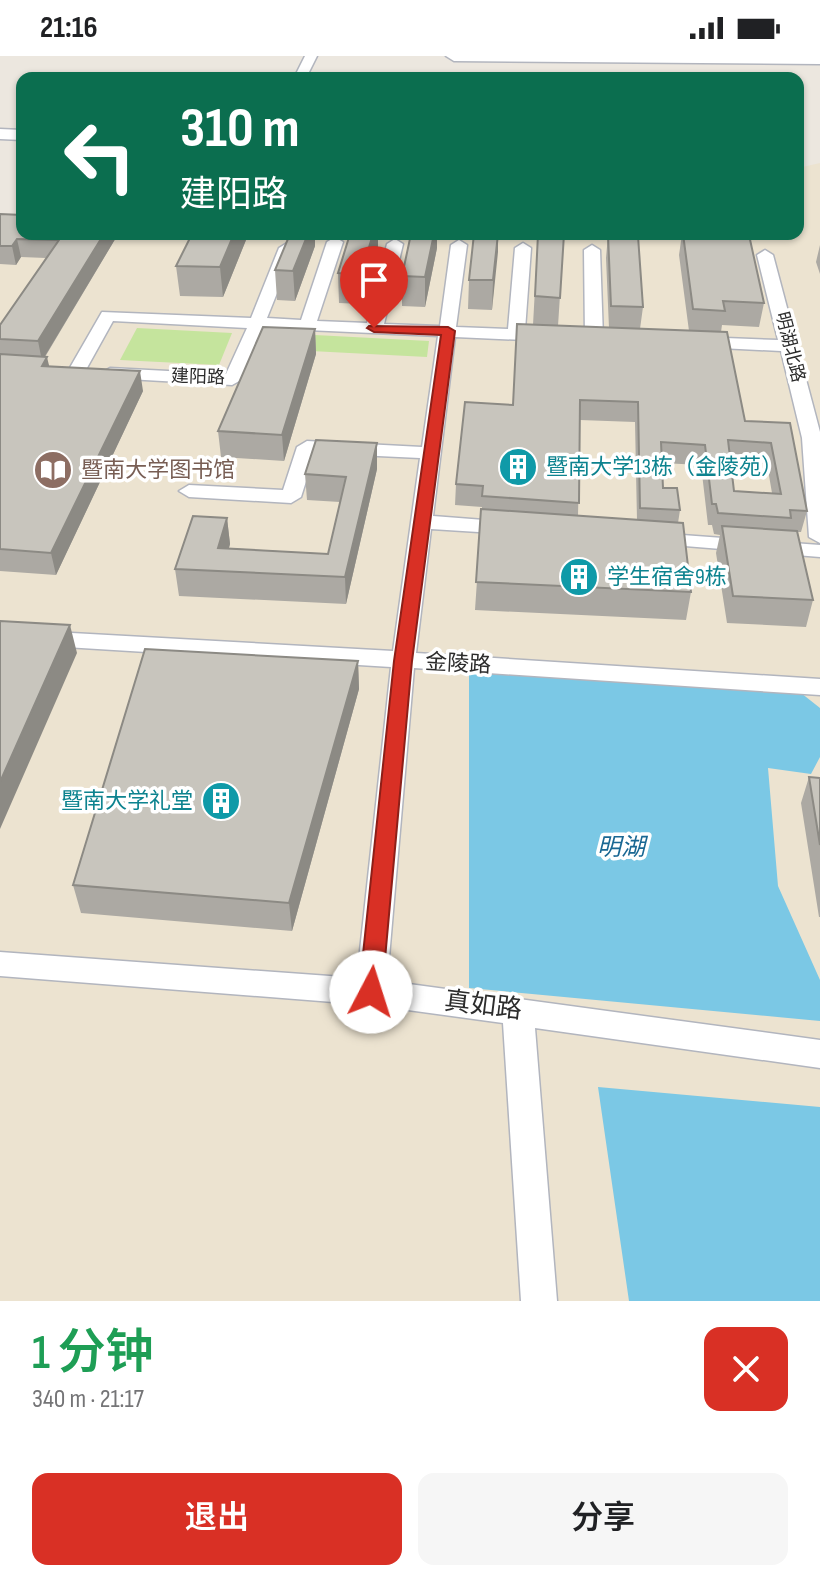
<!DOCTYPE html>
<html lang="zh">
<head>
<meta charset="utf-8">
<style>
  body { margin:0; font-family:"Sofia Sans Condensed","Noto Sans SC",sans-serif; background:#f6f6f6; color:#202124; height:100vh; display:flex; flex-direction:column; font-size:30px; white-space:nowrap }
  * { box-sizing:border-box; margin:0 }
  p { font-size:26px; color:#757577 }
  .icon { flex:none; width:44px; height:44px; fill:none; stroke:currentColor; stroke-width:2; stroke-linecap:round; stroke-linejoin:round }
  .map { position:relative; height:1245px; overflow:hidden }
  .details { display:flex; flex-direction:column; background:#fff; flex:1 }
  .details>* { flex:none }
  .guide { position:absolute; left:16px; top:16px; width:788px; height:168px; border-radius:16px; box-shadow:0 2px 6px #0004; background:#0b6e4f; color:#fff; overflow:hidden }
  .pin { position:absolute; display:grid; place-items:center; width:68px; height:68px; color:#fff; margin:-82px -34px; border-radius:50% 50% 50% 0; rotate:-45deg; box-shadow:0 0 8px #0007 }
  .pin .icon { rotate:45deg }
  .me { position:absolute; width:88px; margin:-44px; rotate:5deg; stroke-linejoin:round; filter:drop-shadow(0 0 6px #0008) }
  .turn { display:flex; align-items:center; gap:28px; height:168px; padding:0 32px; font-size:36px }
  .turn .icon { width:104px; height:104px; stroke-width:2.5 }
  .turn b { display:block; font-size:56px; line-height:68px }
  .round { display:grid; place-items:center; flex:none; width:84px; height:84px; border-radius:16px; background:#f6f6f6 }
  .overview { display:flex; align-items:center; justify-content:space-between; height:136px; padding:0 32px }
  h1 { font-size:48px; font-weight:600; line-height:60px; color:#1e9e55 }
  .button { display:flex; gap:16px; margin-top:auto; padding:16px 32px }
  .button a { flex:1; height:92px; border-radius:16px; background:#d93025; color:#fff; font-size:32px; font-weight:600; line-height:92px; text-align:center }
  .button a+a { background:#f6f6f6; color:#202124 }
  .status { display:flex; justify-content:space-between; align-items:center; height:56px; padding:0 40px; background:#fff; direction:ltr }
  .status svg { height:22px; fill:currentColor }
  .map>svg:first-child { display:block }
  .education { fill:#ece3d0 }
  .pitch { fill:#c5e49d }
  .water { fill:#7bc8e5 }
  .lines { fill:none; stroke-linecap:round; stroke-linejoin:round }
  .minor-casing { stroke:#b2b5be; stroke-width:3 }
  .tertiary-casing { stroke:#b2b5be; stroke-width:3 }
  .minor { fill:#fff; fill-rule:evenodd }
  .tertiary { fill:#fff; fill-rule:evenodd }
  .wall { fill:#aca9a3; fill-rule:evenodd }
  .shaded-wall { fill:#8c8a84 }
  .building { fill:#c8c5bd; stroke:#8c8a84; stroke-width:2; fill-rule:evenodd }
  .route { fill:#d93025; stroke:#8d1f18; stroke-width:2 }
  .labels { text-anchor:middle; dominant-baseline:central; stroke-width:7; stroke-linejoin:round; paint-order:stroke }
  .far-street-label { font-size:18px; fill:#2c2c2c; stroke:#fff }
  .culture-label { font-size:22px; fill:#0d838f; stroke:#fff; text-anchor:start }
  .education-label { font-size:22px; fill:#785e54; stroke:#fff; text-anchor:start }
  .street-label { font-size:22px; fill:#2c2c2c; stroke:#fff }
  .water-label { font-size:24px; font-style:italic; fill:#196793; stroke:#fff }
  .near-street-label { font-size:26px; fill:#2c2c2c; stroke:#fff }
</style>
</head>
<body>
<div class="status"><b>21:16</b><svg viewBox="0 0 49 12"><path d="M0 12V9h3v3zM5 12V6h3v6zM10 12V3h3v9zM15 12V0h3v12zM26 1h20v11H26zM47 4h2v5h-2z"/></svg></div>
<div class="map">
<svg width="820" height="1245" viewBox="0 0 820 1245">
  <rect width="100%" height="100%" fill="#ece7df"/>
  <path class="education" d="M820,107v1138h-820v-1078l22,11 407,3 1,-3h368v-66z"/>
  <path class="pitch" d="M137,272l95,5 -13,32 -99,-5z
    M277,277l152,8 -2,16 -155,-8z"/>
  <path class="water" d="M469,615l332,22 19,15v49l-9,17 -43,-6 10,118 42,94v41l-351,-33z
    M598,1031l222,20v194h-191z"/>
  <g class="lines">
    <defs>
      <path id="minor" d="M305,0h12l-11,22h-12z
        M335,181l8,5 -26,79 50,2 20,-79 8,-5 8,5 -19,80 56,2 11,-81 8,-5 8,5 -11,82 52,2 7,-81 8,-5 8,5 -6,82 22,1 9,5 -9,5 -92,-4 -22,179 77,6 10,6 -10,6 -79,-5 -15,124 404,26v16l-406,-27 -27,313 433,59v28l-285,-40 22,273h-36l-18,-278 -132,-18 -371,-29v-24l357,26 34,-311 -391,-24v-14l393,22 27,-193 -105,-5 -14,44 -10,6 -102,-6 -10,-6 10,-6 94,5 14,-43 10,-6 115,6 16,-111 -175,-8 -22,52 -9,5 -122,-7 -9,-5 9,-5 116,6 21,-46 -134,-7 -30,54 -6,1 -9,-5 34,-59 149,6 28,-70 8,-5 8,5 -28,70 34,2 26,-78z
        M592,189l8,5 3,88 -9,5 -9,-5 -1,-88z
        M765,194l8,5 47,177v111l-11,-6 -7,-99 -21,-87 -81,-4 -9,-5 9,-5 78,3 -21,-85z
        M655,477l165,12v12l-172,-14 -4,-4z"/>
      <path id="tertiary" d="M446,0h374v8l-366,-3z
        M0,73l22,1v10l-22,-1z"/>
    </defs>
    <use href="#minor" class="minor-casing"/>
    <use href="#tertiary" class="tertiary-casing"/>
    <use href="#minor" class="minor"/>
    <use href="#tertiary" class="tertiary"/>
  </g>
  <path class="wall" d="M0,158l117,22 -72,121 4,9 94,25 -87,184 -56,-4v-246l46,-67 -25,-1 -5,8 -16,-1z
    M290,178h25v12l-20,55 -18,-1 -2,-30z
    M350,178h28v13l-16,57 -23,-1 -1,-30z
    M474,178h24l-6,76 -24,-1 1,-29z
    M538,178h26l-6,92 51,2 -3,-70 2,-23 35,72 -3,22 49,2 -10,-76 3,-21 82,69 -5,24 -37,-2 -1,7 24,89 45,2 17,88 -6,21h-4l16,68 -7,27 -79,-4 -11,-70 4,-18 -6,-1 -2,-9h-4l-7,-60 -39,-2 1,25 17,22 -2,13 13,69 -5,28 -211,-10 7,-103 -27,-2 1,-21 57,-79 20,-80zM580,364l55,2 2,98 -59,-4zM731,405l36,3 5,29 -38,-2z
    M246,184l-23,57 -43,-1 -4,-30z
    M820,189v29l-4,-12z
    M437,192l-12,59 -23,-1v-30z
    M315,273l1,25 -32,107 -63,-4 -3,-26z
    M377,387v26l-31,135 -167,-8 -4,-27 52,-51 3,26 -1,4 99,6 12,-52 -33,-2 -2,-26z
    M358,605l1,28 -67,242 -211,-18 -8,-28z
    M809,721l11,1v139h-1l-18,-114z"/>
  <path class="shaded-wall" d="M104,178h13v2l-75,125 -4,-20z
    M234,178h12v6l-23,57 -3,-30z
    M308,178h7v12l-20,55 -2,-30z
    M373,178h5v13l-16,57 -1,-30z
    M434,178h3v14l-12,59v-30z
    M498,178v18l-6,58 1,-30z
    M17,183l4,18 -5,8 -4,-19z
    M315,273l1,25 -32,107 -2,-26z
    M47,301l5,21 -10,-12z
    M140,315l3,20 -87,184 -5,-22z
    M377,387v26l-31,135 -1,-27z
    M227,462l3,26 -8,27 -4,-23z
    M70,569l7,28 -77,176v-47z
    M358,605l1,28 -67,242 -3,-28z"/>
  <path class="building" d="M0,158l22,1v19h82l-66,107 -38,-2v-14l59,-85 -42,-1 -5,7h-12z
    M192,178h42l-14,33 -44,-1z
    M290,178h18l-15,37 -18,-1z
    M350,178h23l-12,40 -23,-1z
    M411,178h23l-9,43 -23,-1z
    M474,178h24l-5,46h-24z
    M538,178h26l-4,64 -25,-2z
    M683,178l66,1 15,68 -41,-2 2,10 -32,-2z
    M608,179l30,1 5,71 -32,-1z
    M517,268l210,8 18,89 45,2 17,88 -17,-1 1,8 -73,-5 -2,-9h-4l-7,-59 -44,-3 2,46h14l3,22 -40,-2 -2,-106 -58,-2 -1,103 -97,-7 1,-10 -27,-2 9,-82 48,3zM728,384l43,3 10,51 -47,-3z
    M263,271l52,2 -33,106 -64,-4z
    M0,298l47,3 -5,9 98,5 -89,182 -51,-4z
    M316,384l61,3 -32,134 -170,-8 18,-53 34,2 -9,30 110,6 18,-77 -41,-3z
    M481,453l202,14 8,69 -215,-10z
    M722,470l75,5 16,69 -80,-4z
    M0,565l70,4 -70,157z
    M145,593l213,12 -69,242 -216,-18z
    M809,721l11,1v67z"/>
  <path class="route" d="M369,270l79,1 7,4 -43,330 -30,331 -3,7 -8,3 -8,-3 -4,-7 35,-331 47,-326 -67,-3 -7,-4z"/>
  <defs>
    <symbol id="building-disc" viewBox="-11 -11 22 22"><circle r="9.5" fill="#0f9aa8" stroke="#fff"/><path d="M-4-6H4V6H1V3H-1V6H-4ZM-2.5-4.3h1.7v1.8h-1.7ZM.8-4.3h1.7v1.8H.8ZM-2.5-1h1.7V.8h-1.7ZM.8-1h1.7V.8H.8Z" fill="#fff"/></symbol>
    <symbol id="library-disc" viewBox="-11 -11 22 22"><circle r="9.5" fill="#8d6e63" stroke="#fff"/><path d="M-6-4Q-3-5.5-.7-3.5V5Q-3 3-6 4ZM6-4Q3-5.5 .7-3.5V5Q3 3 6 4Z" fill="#fff"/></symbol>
  </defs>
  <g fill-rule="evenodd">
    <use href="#building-disc" x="496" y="389" width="44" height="44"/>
    <use href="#library-disc" x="31" y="392" width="44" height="44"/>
    <use href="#building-disc" x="557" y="499" width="44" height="44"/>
    <use href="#building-disc" x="199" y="723" width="44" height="44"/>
  </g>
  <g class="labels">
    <g class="far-street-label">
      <text transform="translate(790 291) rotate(76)">明湖北路</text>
      <text transform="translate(198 321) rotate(2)">建阳路</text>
    </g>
    <g class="culture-label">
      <text x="546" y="411">暨南大学13栋（金陵苑）</text>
      <text x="607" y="521">学生宿舍9栋</text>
      <text x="193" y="745" text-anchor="end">暨南大学礼堂</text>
    </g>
    <g class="education-label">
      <text x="81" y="414">暨南大学图书馆</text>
    </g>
    <g class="street-label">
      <text transform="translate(458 608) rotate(3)">金陵路</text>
    </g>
    <g class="water-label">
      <text x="621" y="791">明湖</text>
    </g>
    <g class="near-street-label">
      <text transform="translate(483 950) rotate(7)">真如路</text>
    </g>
  </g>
</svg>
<div class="pin" style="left:374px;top:272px;background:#d93025"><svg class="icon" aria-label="arrive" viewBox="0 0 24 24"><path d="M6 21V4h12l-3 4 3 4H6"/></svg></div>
<svg class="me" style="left:371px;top:936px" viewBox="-20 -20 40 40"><circle r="19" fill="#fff"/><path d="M0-13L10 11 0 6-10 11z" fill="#d93025"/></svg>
<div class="guide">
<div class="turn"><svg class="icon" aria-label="left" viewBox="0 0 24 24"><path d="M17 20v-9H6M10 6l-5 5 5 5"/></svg><div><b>310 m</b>建阳路</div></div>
</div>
</div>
<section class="details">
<div class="overview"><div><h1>1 分钟</h1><p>340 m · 21:17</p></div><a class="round" style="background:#d93025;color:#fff"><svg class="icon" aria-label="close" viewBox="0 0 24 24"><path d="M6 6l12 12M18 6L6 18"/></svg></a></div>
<div class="button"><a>退出</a><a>分享</a></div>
</section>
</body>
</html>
